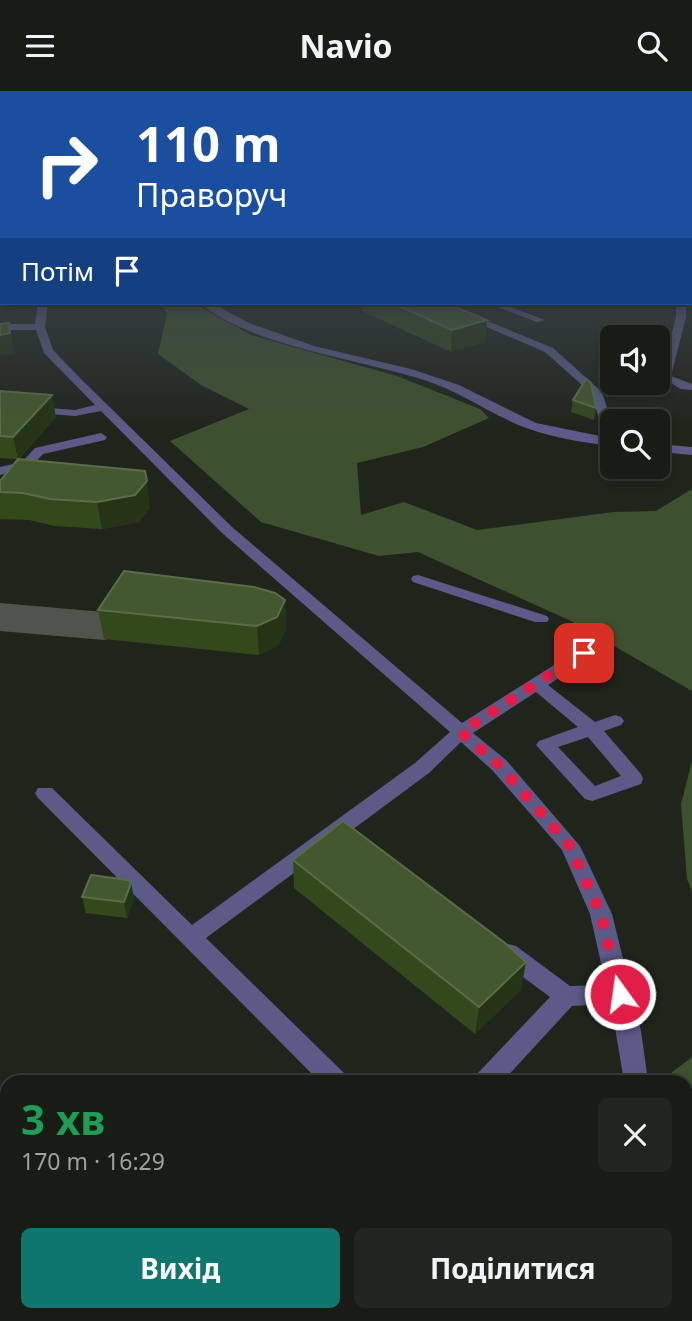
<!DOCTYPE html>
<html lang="uk">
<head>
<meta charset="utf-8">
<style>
  body { margin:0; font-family:"Noto Sans",sans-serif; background:#21251e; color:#f1f3f6; height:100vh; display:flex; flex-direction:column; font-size:26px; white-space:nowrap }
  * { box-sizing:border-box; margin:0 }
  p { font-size:23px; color:#9fa1a0 }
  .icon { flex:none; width:38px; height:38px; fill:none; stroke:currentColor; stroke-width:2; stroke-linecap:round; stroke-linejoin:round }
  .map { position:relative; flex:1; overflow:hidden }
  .drawer { position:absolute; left:0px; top:984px; width:693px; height:247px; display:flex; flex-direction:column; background:#181c15; border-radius:21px 21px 0 0; box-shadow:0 4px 10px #0003,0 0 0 2px #363a34 }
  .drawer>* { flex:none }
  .hud { position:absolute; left:0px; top:0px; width:693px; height:214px; box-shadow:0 4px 10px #0003,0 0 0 2px #363a34; background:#1a4fa0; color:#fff; overflow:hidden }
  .controls { position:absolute; left:600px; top:234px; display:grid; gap:14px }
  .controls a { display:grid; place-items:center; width:70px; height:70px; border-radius:10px; background:#181c15; box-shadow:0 4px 10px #0003,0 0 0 2px #363a34; font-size:35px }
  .pin { position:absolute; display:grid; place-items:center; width:60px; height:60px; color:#fff; margin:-30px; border-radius:14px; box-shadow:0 4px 10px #0006 }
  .me { position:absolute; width:77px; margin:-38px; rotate:346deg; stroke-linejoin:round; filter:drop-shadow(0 0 5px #0008) }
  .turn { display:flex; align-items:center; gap:24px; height:147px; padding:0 21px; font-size:32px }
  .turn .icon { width:91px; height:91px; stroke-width:2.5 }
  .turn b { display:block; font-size:49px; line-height:60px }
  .then { display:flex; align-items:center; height:66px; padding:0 21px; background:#0003; gap:14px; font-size:26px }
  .round { display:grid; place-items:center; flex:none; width:74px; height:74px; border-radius:10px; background:#21251e }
  .summary { display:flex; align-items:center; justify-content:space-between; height:119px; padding:0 21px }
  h1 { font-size:42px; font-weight:700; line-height:52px; color:#1e9e55 }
  .cta { display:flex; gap:14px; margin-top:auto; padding:14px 21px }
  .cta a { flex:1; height:80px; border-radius:10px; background:#0f766e; color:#fff; font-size:28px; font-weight:700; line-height:80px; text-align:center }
  .cta a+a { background:#21251e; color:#f1f3f6 }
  header { display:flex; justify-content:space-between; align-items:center; height:91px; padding:0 21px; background:#181c15; font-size:32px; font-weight:700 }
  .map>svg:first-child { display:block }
  .green { fill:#3e512e }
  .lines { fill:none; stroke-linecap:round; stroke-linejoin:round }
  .taxiway { fill:#50544c; fill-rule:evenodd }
  .minor { fill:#5c5a87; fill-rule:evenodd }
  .wall { fill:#33491c }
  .shaded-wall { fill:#243414 }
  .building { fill:#44582f; stroke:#5b6c49; stroke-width:2 }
  .route { stroke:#e11d48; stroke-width:12; stroke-dasharray:0 21.6 }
</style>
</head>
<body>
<header><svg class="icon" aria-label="menu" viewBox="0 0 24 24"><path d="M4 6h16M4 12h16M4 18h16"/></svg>Navio<svg class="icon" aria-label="search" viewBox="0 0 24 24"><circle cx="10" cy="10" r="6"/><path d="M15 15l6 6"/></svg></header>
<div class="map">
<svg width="692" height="1230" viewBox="0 0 692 1230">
  <rect width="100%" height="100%" fill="#20251c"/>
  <path class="green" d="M161,212h33l57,32 146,41 83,33 9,9 -66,29 -66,16 4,52 43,-13 73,28 136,-18 43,-1 36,-22v202l-121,-70 -153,-69 -39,4 -118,-34 -91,-81 79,-32 -48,-24 -43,-31 9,-40z
    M692,670v131l-5,-13 -6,-75z
    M692,966v115l-6,-18v-73l-24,-1z"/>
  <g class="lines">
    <path class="taxiway" d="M0,512l104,9 17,4 7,10 -7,10 -17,4 -104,-9z"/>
    <path class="minor" d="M38,212h10l-3,24 8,23 27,28 152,149 230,196 116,-73c9,-2 23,2 28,10l-2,4 -6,1 -13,-4 -37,24 47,37 20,-7 6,2 3,4 -3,4 -17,6 37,43 2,5 -2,5 -49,17 -7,-2 -49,-54 3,-4 39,-14 -42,-35 -63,41 33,27 74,86 32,68 29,117 7,50h-24l-13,-77 -39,2 -69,75h-28l3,-8 72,-76 -50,-37 -3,-7 3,-7 8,-2 8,2 54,40 36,-1 -16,-71 -28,-64 -70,-80 -31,-28 -32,31 -223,165 138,135 3,8h-28l-281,-283 -3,-5 3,-5h14l140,137 223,-162 35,-31 -228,-199 -121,-122 -26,5 -75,-6v-6l75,6 20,-5 -51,-52 -8,-23h-36v-6h35zM588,646l33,39 -26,10 -37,-39z
      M200,212h12l37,20 65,23 97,23 48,16 77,38 69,14 -14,-44 -46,-41 -114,-49h13l109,45 49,44 10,32v22c-27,-3 -57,-8 -83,-17 -36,-13 -66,-36 -102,-48 -65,-22 -175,-34 -227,-78z
      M327,212h15l-11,4z
      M487,212h13l45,17 -8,2z
      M676,212h10v14l-15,59 21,8v6l-11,-1 -21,-12 16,-60z
      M101,342l6,4 -2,3 -62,14 -13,14 -30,7v-8l22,-5 13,-14z
      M658,353l34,3v8l-34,-3z
      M418,484l129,41 2,3 -2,3h-12l-122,-40 -2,-3 2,-3z
      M557,1223h34l3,7h-34z
      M642,1223h30v7h-30z"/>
  </g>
  <path class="wall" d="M362,212h84l41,17 -2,22 -34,10 -89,-41z
    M0,300l56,26 -37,42 131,49 -11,14 -37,7 -47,-3 -26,-6 -29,-1v-38l17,-22 -17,-1z
    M573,309l23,8 -2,12 -23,-8z
    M285,509l1,29 -8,17 -19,9 -155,-16 -6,-29z
    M293,769l228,130 -46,44 -181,-146z
    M131,792l3,16 -7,19 -41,-5 -4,-16z"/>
  <path class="shaded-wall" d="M0,173h2v16h-2z
    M487,229l-2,22 -34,10 1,-22z
    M9,232l6,30 -15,3v-21z
    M52,304l4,22 -38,42 -5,-22z
    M147,390l3,27 -11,14 -37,7 -5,-27z
    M285,509l1,29 -8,17 -19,9 -2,-29z
    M131,792l3,16 -7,19 -3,-16z
    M526,871l-5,28 -46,44 4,-27z
    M7,1165l1,58 -3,7h-5v-44z"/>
  <path class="building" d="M392,212h54l41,17 -35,10z
    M9,232l1,10 -10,2v-11z
    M586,288l5,4 5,25 -23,-8z
    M0,300l52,4 -39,42 -13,-1z
    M18,368l127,12 2,10 -12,14 -38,7 -47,-3 -27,-6 -23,-1v-11z
    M124,480l130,16 21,6 10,7 -8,17 -20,9 -159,-16z
    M343,730l162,122 21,19 -47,45 -186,-147z
    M91,784l37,5 3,3 -7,19 -42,-5z
    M0,1021l7,1v143l-7,21z
    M429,1223h97v7h-98z"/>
  <linearGradient id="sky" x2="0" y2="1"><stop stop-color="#12140f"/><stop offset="0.49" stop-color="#3c464b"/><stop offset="1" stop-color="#3c464b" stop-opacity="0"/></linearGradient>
  <rect width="692" height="337" fill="url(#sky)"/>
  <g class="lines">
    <path class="route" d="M584,562l-123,79 38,33 71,81 31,68 19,80"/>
  </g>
</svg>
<div class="controls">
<a><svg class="icon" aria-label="sound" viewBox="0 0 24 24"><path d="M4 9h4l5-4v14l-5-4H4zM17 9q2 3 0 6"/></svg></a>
<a><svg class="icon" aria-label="search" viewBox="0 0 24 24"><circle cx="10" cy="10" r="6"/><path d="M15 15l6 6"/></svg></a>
</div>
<div class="pin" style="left:584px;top:562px;background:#d93025"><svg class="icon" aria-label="arrive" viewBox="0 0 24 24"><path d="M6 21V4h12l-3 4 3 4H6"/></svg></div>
<svg class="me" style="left:620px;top:903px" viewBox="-20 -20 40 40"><circle r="17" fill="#e11d48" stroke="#fff" stroke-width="3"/><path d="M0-11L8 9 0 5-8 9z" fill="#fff"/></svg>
<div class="hud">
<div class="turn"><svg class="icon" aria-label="right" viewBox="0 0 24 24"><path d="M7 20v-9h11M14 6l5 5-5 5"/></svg><div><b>110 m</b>Праворуч</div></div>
<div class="then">Потім<svg class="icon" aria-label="arrive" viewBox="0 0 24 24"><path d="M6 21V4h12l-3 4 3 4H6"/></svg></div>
</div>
<section class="drawer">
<div class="summary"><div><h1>3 хв</h1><p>170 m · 16:29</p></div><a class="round"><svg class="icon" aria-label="close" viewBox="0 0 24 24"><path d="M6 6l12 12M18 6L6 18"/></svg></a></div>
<div class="cta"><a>Вихід</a><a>Поділитися</a></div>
</section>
</div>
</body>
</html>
